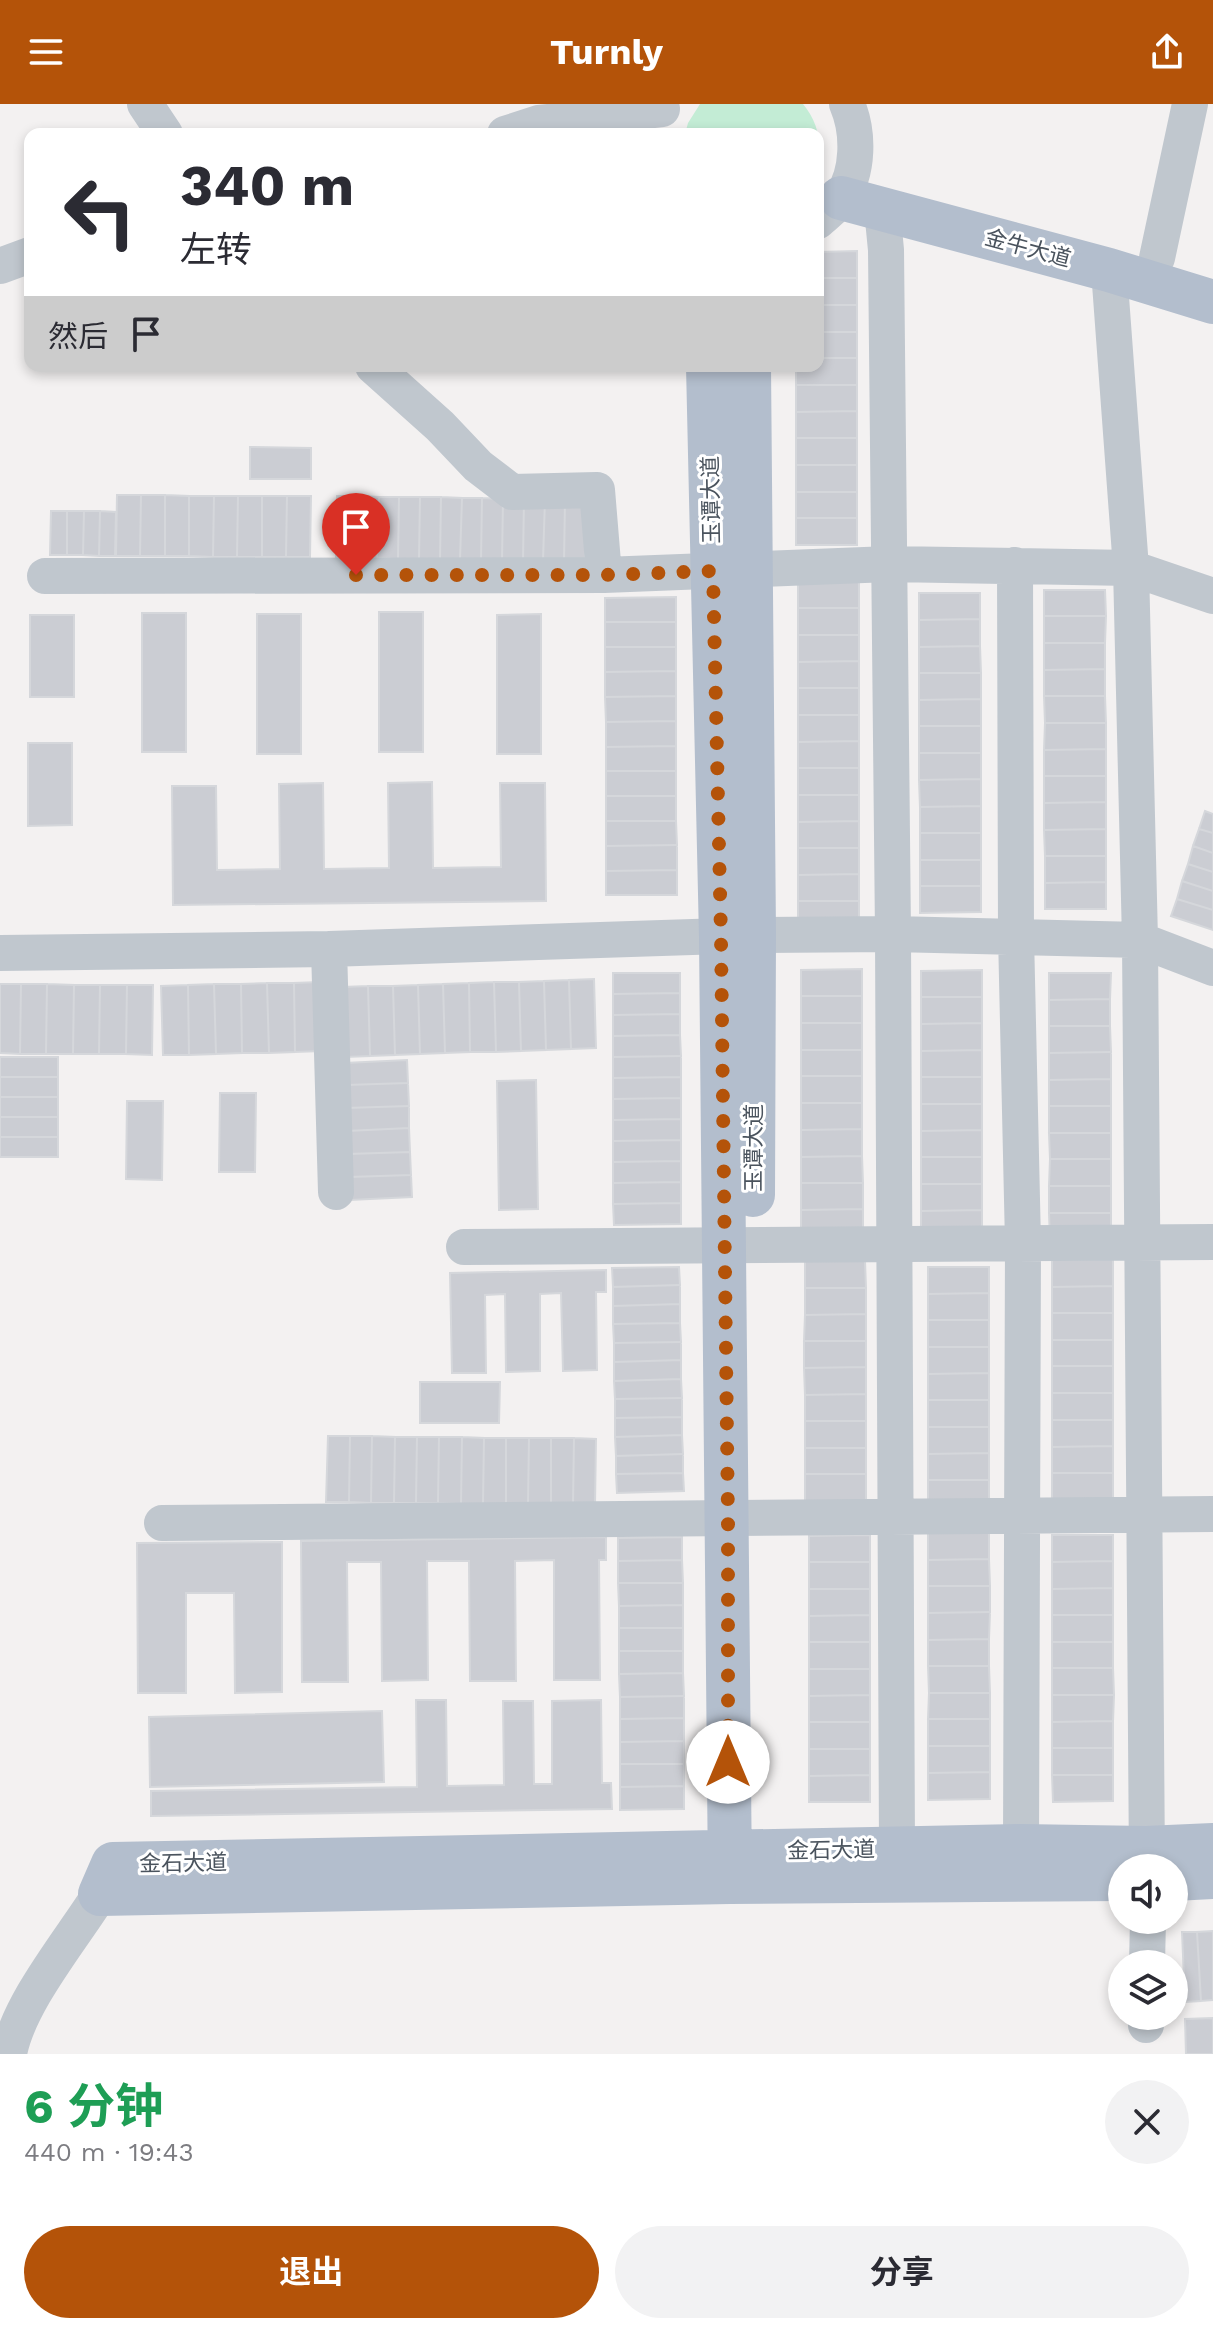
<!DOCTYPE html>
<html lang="zh">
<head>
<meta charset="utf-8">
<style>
  body { margin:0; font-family:"Work Sans","Noto Sans SC",sans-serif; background:#f2f2f3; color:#2b2b33; height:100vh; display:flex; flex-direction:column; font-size:30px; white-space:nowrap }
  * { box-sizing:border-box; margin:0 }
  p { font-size:26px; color:#7c7c81 }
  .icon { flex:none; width:44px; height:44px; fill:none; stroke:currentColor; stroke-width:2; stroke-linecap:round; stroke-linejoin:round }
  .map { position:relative; height:1950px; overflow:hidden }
  .side { display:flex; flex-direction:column; background:#fff; flex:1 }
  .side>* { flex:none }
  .guide { position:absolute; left:24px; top:24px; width:800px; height:244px; border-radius:16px; box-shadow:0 4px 12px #0003; background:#fff; color:#2b2b33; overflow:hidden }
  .fabs { position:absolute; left:1108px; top:1750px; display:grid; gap:16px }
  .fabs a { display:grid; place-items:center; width:80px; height:80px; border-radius:50%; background:#fff; box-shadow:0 4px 12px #0003; font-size:40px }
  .pin { position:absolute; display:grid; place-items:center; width:68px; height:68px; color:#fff; margin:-82px -34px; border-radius:50% 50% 50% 0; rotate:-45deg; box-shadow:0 0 8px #0007 }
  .pin .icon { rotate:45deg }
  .me { position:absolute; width:88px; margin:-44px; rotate:0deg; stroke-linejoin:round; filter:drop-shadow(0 0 6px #0008) }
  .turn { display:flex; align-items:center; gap:28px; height:168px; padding:0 24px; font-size:36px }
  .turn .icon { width:104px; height:104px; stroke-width:2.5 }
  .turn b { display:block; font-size:56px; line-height:68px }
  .then { display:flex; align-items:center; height:76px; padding:0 24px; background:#0003; gap:16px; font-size:30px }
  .round { display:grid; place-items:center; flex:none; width:84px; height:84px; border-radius:42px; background:#f2f2f3 }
  .overview { display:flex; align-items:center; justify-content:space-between; height:136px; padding:0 24px }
  h1 { font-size:48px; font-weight:700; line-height:60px; color:#1e9e55 }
  .action { display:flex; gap:16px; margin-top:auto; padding:16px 24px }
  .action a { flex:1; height:92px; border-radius:48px; background:#b45309; color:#fff; font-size:32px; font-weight:700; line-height:92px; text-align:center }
  .action a+a { background:#f2f2f3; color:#2b2b33 }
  header { display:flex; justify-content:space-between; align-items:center; height:104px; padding:0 24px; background:#b45309; color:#fff; font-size:36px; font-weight:700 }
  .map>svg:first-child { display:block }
  .green { fill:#c3ecd5 }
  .building { fill:#cbcdd3; stroke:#d5d7db; stroke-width:2 }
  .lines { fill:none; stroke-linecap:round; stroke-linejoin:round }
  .minor { stroke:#c0c7ce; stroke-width:36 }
  .major { stroke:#b3becd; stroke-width:44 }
  .route { stroke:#b45309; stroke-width:14; stroke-dasharray:0 25.2 }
  .labels { text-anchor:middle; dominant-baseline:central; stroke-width:6; stroke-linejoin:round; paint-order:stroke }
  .street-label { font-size:22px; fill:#4a535d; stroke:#fff }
</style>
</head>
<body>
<header><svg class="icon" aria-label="menu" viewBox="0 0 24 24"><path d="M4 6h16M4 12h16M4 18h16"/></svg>Turnly<svg class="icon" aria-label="share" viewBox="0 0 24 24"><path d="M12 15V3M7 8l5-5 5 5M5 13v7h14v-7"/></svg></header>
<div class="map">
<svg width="1213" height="1950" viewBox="0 0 1213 1950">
  <rect width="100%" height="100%" fill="#f3f1f1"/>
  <path class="green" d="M700,0h103c15,18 19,38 15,61v-31h-133l3,-11z"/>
  <path class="building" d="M857,147v27h-39v-26z
    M818,174h39v27h-39z
    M818,201h39v27h-39z
    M818,228h39v26h-39z
    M818,254h39v27h-61v-19h22z
    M796,281h61v26l-61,1z
    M857,307v27h-61v-26z
    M796,334h61v27h-61z
    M250,343l61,1v31h-61z
    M796,361h61v27h-61z
    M796,388h61v26h-61z
    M117,391h24l-1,61h-24z
    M141,391h24v61h-25z
    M165,391l24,1v60h-24z
    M189,392h25l-1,61 -24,-1z
    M214,392h24l-1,61h-24z
    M238,392h24v61h-25z
    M262,392h25l-1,61h-24z
    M287,392h24l-1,61h-24z
    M337,392h21l-1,62h-21z
    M358,392l21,1 -2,61h-20z
    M379,393h20l-1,62 -21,-1z
    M399,393h21l-1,62h-21z
    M420,393h21l-1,63 -21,-1z
    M441,393l21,1 -2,62h-20z
    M462,394h20l-1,62h-21z
    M482,394l21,1 -1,62 -21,-1z
    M503,395h21l-1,62h-21z
    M524,395h21l-2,62h-20z
    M545,395l20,1 -1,62 -21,-1z
    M565,396h21l-1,62h-21z
    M51,407h16v44h-17z
    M67,407h17l-1,44h-16z
    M84,407h16l-1,45 -16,-1z
    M100,407l16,1 -1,44h-16z
    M796,414h61v27h-61z
    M798,477h61v27h-61z
    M1044,486h61l1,26h-62z
    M919,489h61v26l-61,1z
    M676,493v25h-71v-24z
    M798,504h61v27h-61z
    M379,508h44v140h-44z
    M142,509h44v139h-44z
    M257,510h44v140h-44z
    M541,510v140h-44v-139z
    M30,511h44v82h-44z
    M1044,512h62l-1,27h-61z
    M980,515v27l-61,1v-27z
    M605,518h71v25h-71z
    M798,531h61v26l-61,1z
    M1044,539h61v26l-61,1z
    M980,542l1,27h-62v-26z
    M605,543h71v24l-71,1z
    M859,557v27h-61v-26z
    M1105,565v27h-61v-26z
    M676,567v25l-71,1v-25z
    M919,569h62v26l-62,1z
    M798,584h61v27h-61z
    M676,592v25l-70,1 -1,-25z
    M1044,592h61l1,27h-61z
    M981,595v27h-62v-26z
    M798,611h61v26l-61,1z
    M676,617v25l-70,1v-25z
    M1045,619h61v26l-62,1z
    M919,622h62v27h-62z
    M859,637v27h-61v-26z
    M28,639h44v82l-44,1z
    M676,642v25h-70v-24z
    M1106,645v27h-62v-26z
    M919,649h62v26l-62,1z
    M798,664h61v27h-61z
    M606,667h70v25h-70z
    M1044,672h62v26l-62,1z
    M981,675v27l-61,1 -1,-27z
    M432,678l1,86 68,-1 -1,-84h45l1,118 -373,4 -1,-119h44l1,84 63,-1 -1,-85 44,-1 1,86 65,-1 -1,-85z
    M798,691h61v26l-61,1z
    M606,692h70v25h-70z
    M1106,698v27l-62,1v-27z
    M981,702v27h-61v-26z
    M1205,707l8,3v19l-14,-4z
    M606,717h70l1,24 -71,1z
    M859,717v27h-61v-26z
    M1106,725v27h-61l-1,-26z
    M1199,725l14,4v20l-20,-7z
    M920,729h61v27h-61z
    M677,741v25l-71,1v-25z
    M1193,742l20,7v19l-25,-8z
    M798,744h61v26l-61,1z
    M1045,752h61v26l-61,1z
    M920,756h61v26h-61z
    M1188,760l25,8v19l-31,-10z
    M677,766v25h-71v-24z
    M859,770v27h-61v-26z
    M1182,777l31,10v19l-36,-11z
    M1106,778v27h-61v-26z
    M920,782h61v26l-61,1z
    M1177,795l36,11v20l-42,-14z
    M798,797h61v27h-61z
    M862,865v27h-61v-26z
    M982,866v27h-61v-26z
    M613,869h67v20l-67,1z
    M1049,869h62l-1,26 -61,1z
    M594,875l2,69 -25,1 -2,-69z
    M569,876l2,69 -25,1 -2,-69z
    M544,877l2,69 -25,1 -2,-69z
    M320,878l1,69 -26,1 -1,-69z
    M494,878h25l2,69 -25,1z
    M494,878l2,70h-26l-1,-69z
    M267,879h27l1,69 -26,1z
    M267,879l2,70h-27l-1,-69z
    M469,879l1,69 -25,1 -2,-69z
    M0,880h21l-1,70 -20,-1z
    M21,880h26l-1,70h-26z
    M47,880l27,1 -1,69h-27z
    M214,880l2,70 -27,1 -1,-70z
    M214,880h27l1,69 -26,1z
    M443,880l2,69 -25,1 -2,-69z
    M74,881h26l-1,69h-26z
    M100,881h27l-1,69h-27z
    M127,881h26l-1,70 -26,-1z
    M188,881l1,70h-26l-2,-69z
    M418,881l2,69 -25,1 -2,-69z
    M368,882h25l2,69 -25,1z
    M368,882l2,70 -25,1 -2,-70z
    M680,889v21l-67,1v-21z
    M801,892h61v27h-61z
    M921,893h61v26l-61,1z
    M1110,895v27h-61v-26z
    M680,910v21l-67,1v-21z
    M801,919h61v27h-61z
    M982,919v27l-61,1v-27z
    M1049,922h61l1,26 -62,1z
    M680,931l1,21 -68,1v-21z
    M801,946h61v26h-61z
    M982,946v27h-61v-26z
    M1111,948v27l-62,1v-27z
    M681,952v21l-68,1v-21z
    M0,953h58v20h-58z
    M407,956l1,23 -62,2 -1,-22z
    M801,972h61v27h-61z
    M0,973h58v20h-58z
    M681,973v21l-68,1v-21z
    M921,973h61v27h-61z
    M1111,975v27h-62v-26z
    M536,976l2,129 -39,1 -2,-129z
    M408,979l1,23 -63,2v-23z
    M220,989h36l-1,79h-36z
    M0,993h58v20h-58z
    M681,994v21l-68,1v-21z
    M127,997h36l-1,79 -36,-1z
    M801,999h61v26l-61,1z
    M921,1000h61v26l-61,1z
    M409,1002v22l-62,3 -1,-23z
    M1049,1002h62v27h-62z
    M0,1013h58v20h-58z
    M681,1015v21l-68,1v-21z
    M409,1024l1,24 -62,2 -1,-23z
    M862,1025v27l-61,1v-27z
    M982,1026v27h-61v-26z
    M1049,1029h62v26h-61z
    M0,1033h58v20h-58z
    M681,1036v21l-68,1v-21z
    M410,1048l1,23 -62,2 -1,-23z
    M862,1052l1,27h-62v-26z
    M921,1053h61v27h-61z
    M1050,1055h61v27h-62z
    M681,1057v21l-68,1v-21z
    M411,1071l1,22 -62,3 -1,-23z
    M681,1078v21l-68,1v-21z
    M801,1079h62v26l-62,1z
    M921,1080h61v26l-61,1z
    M1049,1082h62v27h-62z
    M681,1099v21l-67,1 -1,-21z
    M863,1105v27h-62v-26z
    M982,1106v27h-61v-26z
    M1049,1109h62v26l-61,1z
    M1113,1155v27l-61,1v-27z
    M805,1157h60l1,27h-61z
    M679,1163l1,18 -67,2 -1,-19z
    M928,1163h61v26l-61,1z
    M606,1166v22h-10l1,78 -34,1 -2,-78 -21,1v77l-34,1 -1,-78 -20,1 1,78h-34l-2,-100z
    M680,1181v19l-67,2v-19z
    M1113,1182v27h-61v-26z
    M805,1184h61v26l-61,1z
    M989,1189v27h-61v-26z
    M680,1200v19l-67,1v-18z
    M1052,1209h61v27h-61z
    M866,1210v27h-62l1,-26z
    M928,1216h61v27h-61z
    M680,1219l1,19 -67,1 -1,-19z
    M1052,1236h61v26h-61z
    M804,1237h62v26l-62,1z
    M681,1238v18l-67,2v-19z
    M928,1243h61v26l-61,1z
    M681,1256v19l-67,2v-19z
    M1052,1262h61v27h-61z
    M866,1263v27l-61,1 -1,-27z
    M989,1269v27h-61v-26z
    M681,1275l1,19 -67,1 -1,-18z
    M420,1278h80l-1,41h-79z
    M1052,1289h61v27h-61z
    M866,1290v27h-61v-26z
    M682,1294v19l-67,1v-19z
    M928,1296h61v27h-61z
    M682,1313v18l-67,2v-19z
    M1052,1316h61v26l-61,1z
    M805,1317h61v27h-61z
    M928,1323h61v26l-61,1z
    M682,1331l1,19 -67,2 -1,-19z
    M328,1332h22l-1,66h-23z
    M350,1332h22l-1,67 -22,-1z
    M372,1332l23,1 -1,66h-23z
    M395,1333h22l-1,66h-22z
    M417,1333h22l-1,66h-22z
    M439,1333h23l-1,67 -23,-1z
    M462,1333l22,1 -1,66h-22z
    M484,1334h22v66h-23z
    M506,1334h23l-1,66h-22z
    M529,1334h22v67l-23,-1z
    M551,1334h23l-1,67h-22z
    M574,1334l22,1 -1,66h-22z
    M1113,1342v27h-61v-26z
    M805,1344h61v26h-61z
    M989,1349v27h-61v-26z
    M683,1350v19l-67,1v-18z
    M683,1369l1,18 -67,2 -1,-19z
    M1052,1369h61v27h-61z
    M805,1370h61v27h-61z
    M928,1376h61v27h-61z
    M928,1429h61v26l-61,1z
    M870,1431v27h-61v-26z
    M1052,1431h61v26l-61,1z
    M606,1433v23h-7l1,120h-46v-120l-39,1 1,120h-46l-1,-120h-42l1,119 -46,1 -1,-119h-34l1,120h-46l-1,-141z
    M682,1433v23l-64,1v-23z
    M282,1438v150l-47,1 -1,-100h-48v100h-48l-1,-150z
    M989,1455l1,27h-62v-26z
    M682,1456l1,23h-65v-22z
    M1113,1457v27l-61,1v-27z
    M809,1458h61v27h-61z
    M618,1479h65v22l-64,1z
    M928,1482h62v26l-62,1z
    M1113,1484v27h-61v-26z
    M809,1485h61v26l-61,1z
    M683,1501v23h-64v-22z
    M990,1508l-1,27 -61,1v-27z
    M870,1511v27h-61v-26z
    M1052,1511h61v27h-61z
    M619,1524h64v23h-64z
    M989,1535v27h-61v-26z
    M809,1538h61v27h-61z
    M1052,1538h61v26h-61z
    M619,1547h64v22l-64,1z
    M928,1562h61l1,27h-61z
    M1052,1564h61l1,27h-62z
    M809,1565h61v26l-61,1z
    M683,1569l1,23 -64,1 -1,-23z
    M929,1589h61v26h-62z
    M870,1591v27h-61v-26z
    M1052,1591h62l-1,26 -61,1z
    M684,1592v22l-64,1v-22z
    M416,1596h30l1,86 57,-1 -1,-84h30l1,83h18v-83l49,-1 1,83h9l1,26 -461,7v-25l266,-4z
    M382,1607l2,71 -234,5 -1,-70z
    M684,1614v23l-64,1v-23z
    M928,1615h62v27h-62z
    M1113,1617v27h-61v-26z
    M809,1618h61v27h-61z
    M684,1637v23h-64v-22z
    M928,1642h62v26l-62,1z
    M1052,1644h61v27h-61z
    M809,1645h61v26l-61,1z
    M620,1660h64v22l-64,1z
    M990,1668v27l-62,1v-27z
    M870,1671v27h-61v-26z
    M1052,1671h61v26l-60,1z
    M684,1682v23l-64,1v-23z
    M1213,1827v69l-12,1 -4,-69z
    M1182,1828h15l4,69 -16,1z
    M1213,1914v36h-27l-1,-35z"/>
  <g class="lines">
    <path class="minor" d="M145,0l20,30
      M505,30l34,-11 123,-14
      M882,105l4,41 7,684 4,915
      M818,117c7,-7 18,-14 23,-23 18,-26 18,-66 6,-94
      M1157,154l33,-154
      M0,162l30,-11
      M1109,166l22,298 9,372 7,928
      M373,262l67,60 38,40 34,26 85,-2 7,85 286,-11 241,4 82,28
      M1015,461l1,370 7,308 -2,603
      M45,472l559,-1
      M329,845l7,243
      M0,849l329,-4 425,-14 139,-1 247,6 73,28
      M464,1143l749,-5
      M162,1419l1051,-9
      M1147,1860l1,-44
      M1146,1921v-9
      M9,1950c9,-51 63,-115 91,-160"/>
    <path class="major" d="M841,94l268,72 104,32
      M708,262l13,571 9,945
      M749,262l5,569 -1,260
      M1122,1775l-392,3 -630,12 13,-30 908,-18 125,2 67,-3
      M1174,1775l39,-2"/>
  </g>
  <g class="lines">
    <path class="route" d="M356,471h248l109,-4 8,366 7,581v244"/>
  </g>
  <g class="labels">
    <g class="street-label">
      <text transform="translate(1028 144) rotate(15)">金牛大道</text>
      <text transform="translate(711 396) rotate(-91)">玉谭大道</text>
      <text transform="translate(753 1044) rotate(-90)">玉谭大道</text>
      <text transform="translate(831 1746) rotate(-1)">金石大道</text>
      <text transform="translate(183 1759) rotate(-1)">金石大道</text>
    </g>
  </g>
</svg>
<div class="fabs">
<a><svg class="icon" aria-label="sound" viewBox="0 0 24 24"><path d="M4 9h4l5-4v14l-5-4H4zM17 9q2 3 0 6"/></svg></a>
<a><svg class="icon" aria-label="layers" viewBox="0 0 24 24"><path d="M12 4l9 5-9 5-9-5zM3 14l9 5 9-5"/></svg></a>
</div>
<div class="pin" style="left:356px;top:471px;background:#d93025"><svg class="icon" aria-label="arrive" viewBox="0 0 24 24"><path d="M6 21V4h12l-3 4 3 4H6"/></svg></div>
<svg class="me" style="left:728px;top:1658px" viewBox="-20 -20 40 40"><circle r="19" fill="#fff"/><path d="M0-13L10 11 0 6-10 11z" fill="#b45309"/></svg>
<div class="guide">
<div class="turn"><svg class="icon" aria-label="left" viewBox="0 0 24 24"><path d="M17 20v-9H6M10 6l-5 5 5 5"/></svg><div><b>340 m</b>左转</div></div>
<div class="then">然后<svg class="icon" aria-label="arrive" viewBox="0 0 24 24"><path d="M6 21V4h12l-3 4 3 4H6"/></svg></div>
</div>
</div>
<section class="side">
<div class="overview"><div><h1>6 分钟</h1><p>440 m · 19:43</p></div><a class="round"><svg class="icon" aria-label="close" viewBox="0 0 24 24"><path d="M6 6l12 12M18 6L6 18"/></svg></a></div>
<div class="action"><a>退出</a><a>分享</a></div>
</section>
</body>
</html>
